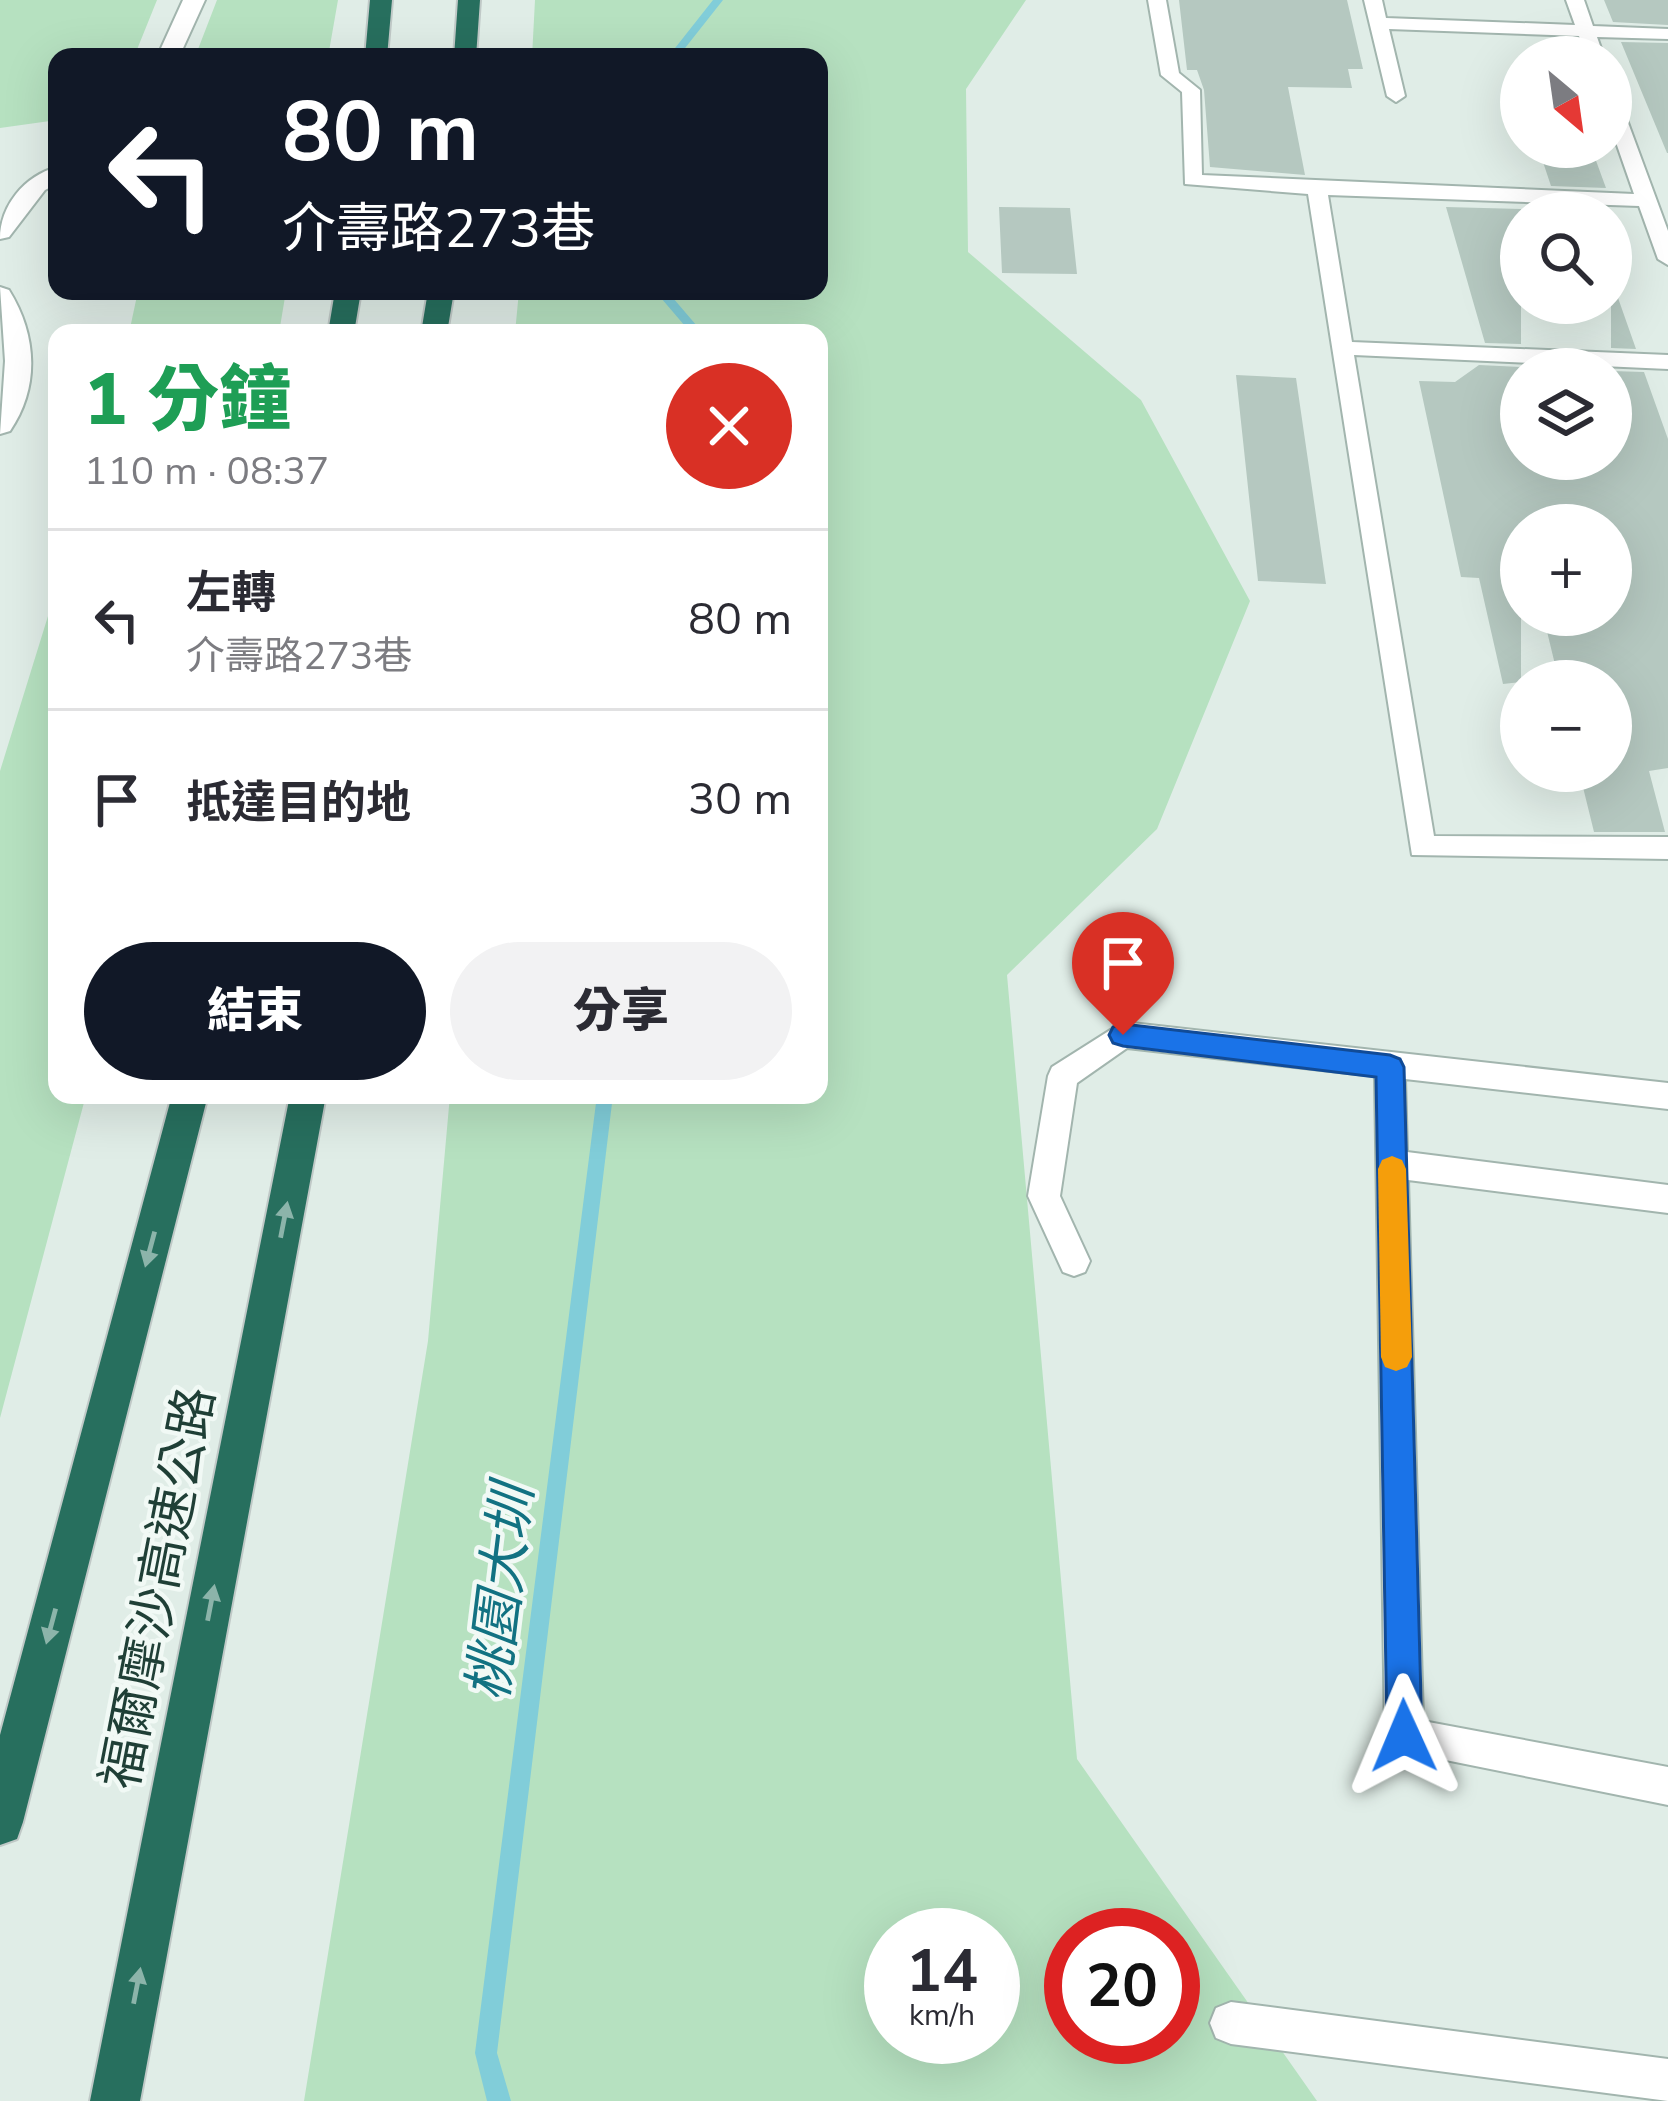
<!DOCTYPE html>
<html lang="zh-TW">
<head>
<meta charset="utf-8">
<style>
  body { margin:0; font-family:"Nunito Sans","Noto Sans TC",sans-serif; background:#f2f2f3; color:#2b2b33; height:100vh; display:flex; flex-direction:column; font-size:45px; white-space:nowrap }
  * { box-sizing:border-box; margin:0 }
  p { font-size:39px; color:#7c7c81 }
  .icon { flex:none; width:66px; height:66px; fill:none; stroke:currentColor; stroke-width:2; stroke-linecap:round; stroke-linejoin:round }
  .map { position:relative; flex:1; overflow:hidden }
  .panel { position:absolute; left:48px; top:324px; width:780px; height:780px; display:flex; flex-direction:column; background:#fff; border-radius:24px; box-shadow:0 12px 48px #0002 }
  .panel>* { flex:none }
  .hud { position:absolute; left:48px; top:48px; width:780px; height:252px; border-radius:24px; box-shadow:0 12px 48px #0002; background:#111827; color:#fff; overflow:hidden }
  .needle { width:78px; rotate:151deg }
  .fabs { position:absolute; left:1500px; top:36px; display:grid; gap:24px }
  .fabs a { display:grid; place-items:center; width:132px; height:132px; border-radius:50%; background:#fff; box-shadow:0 12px 48px #0002; font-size:60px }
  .speed { position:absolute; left:864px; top:1908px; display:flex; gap:24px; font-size:60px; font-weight:700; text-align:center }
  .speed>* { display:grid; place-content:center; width:156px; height:156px; border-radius:50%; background:#fff; box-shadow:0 12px 48px #0002; line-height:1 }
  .speed small { font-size:30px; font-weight:400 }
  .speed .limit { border:18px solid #d22; background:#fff; color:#111 }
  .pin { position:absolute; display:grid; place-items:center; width:102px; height:102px; color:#fff; margin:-123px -51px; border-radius:50% 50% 50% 0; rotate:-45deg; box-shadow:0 0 12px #0007 }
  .pin .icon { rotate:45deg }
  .me { position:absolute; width:132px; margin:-66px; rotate:359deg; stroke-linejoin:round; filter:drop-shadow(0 0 9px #0008) }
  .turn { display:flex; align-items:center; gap:42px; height:252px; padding:0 36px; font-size:54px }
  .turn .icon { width:156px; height:156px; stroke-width:2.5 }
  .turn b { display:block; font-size:84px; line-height:102px }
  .round { display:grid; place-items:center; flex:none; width:126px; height:126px; border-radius:63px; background:#f2f2f3 }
  .head { display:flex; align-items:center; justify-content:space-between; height:204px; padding:0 36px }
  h1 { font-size:72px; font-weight:800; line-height:90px; color:#1e9e55 }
  .button { display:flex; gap:24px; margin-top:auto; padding:24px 36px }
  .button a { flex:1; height:138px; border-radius:72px; background:#111827; color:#fff; font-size:48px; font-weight:800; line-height:138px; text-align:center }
  .button a+a { background:#f2f2f3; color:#2b2b33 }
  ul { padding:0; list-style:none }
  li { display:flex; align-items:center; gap:36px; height:180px; padding:0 36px; border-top:3px solid #e1e1e2 }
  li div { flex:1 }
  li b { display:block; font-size:45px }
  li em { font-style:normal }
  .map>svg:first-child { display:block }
  .green { fill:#b6e1c0; fill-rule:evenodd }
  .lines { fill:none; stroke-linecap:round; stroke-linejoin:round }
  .stream { fill:#81cdd9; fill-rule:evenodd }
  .building { fill:#b5c8c0 }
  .lane-casing { stroke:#a2b5ae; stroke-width:4 }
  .street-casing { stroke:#a2b5ae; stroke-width:4 }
  .highway-casing { stroke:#c0c9c7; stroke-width:4 }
  .lane { fill:#fff; fill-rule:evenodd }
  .street { fill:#fff; fill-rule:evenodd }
  .highway { fill:#276f5e; fill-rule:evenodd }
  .oneway { fill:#8cb4aa }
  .route { fill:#1a73e8; stroke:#114b97; stroke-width:3 }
  .slow { fill:#f59e0b }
  .labels { text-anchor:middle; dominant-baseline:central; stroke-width:9; stroke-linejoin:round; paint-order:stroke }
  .near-street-label { font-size:51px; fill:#1f3f36; stroke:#f1f9f5 }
  .near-water-label { font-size:54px; font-style:italic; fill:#127282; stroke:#f1f9f5 }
</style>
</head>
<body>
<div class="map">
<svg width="1668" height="2101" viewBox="0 0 1668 2101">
  <rect width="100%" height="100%" fill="#e0ede7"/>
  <path class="green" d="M0,0h157l-23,57h-77v63l-57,8z
    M217,0h121l-10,57h-133z
    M535,0h491l-60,89 2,163 173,148 109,201 -93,228 -150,146 70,784 240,342h-1013l124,-760 22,-246h369v-762h-304l4,-42h300v-234h-287zM891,1935h102v102h-102zM1071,1935h102v102h-102z
    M138,291h148l-7,42h-150z
    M57,587v508h29l-86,323v-647z"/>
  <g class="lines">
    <path class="stream" d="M713,0h10l-45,57h-10z
      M655,291h12l36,42h-12z
      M597,1095h16l-116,958 14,48h-24l-12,-48z"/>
  </g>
  <path class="building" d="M1179,0h168l16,69h-15l4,19 -64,-1 17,88 -95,-8 -6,-77 -7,-20h-10z
    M1604,0h64v25l-55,-3z
    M1621,42l47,1v110h-1z
    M1538,147h53l15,41 -55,-2z
    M999,207l71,1 7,66 -75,-1z
    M1446,207l75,2v135l-36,-1z
    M1617,295l19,54 -25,-1v-52z
    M1479,365l42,2v92h90v-88l33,1 24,67v329l-19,3 16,61h-71l-15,-61h32v-90h-52l-16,-66h68v-90h-90v157l-18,2 -24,-106 -18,-1 -42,-196 36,1z
    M1236,375l60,3 30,206 -68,-3z"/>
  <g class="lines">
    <defs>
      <path id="lane" d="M1148,0h18l13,73 21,17 2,85 432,19 -23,-66v-33l9,6 48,130v34l-10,-6 -19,-53 -311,-11 24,147 316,13v14l-314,-14 80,481 234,1v22l-256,-4 -104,-661 -123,-10 -3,-92 -21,-17z
        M1364,0h18l4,18 189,7 -9,-25h18l9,26 75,3v10l-71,-2 7,20h-18l-7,-21 -190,-7 16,67 -9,6 -9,-6z
        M1123,1022l545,61v26l-263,-30 2,73 261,33v28l-260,-33 15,541 245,46v38l-277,-56 -6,-13 -10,-660 -248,-28 -50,35 -17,113 30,65 -5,11 -11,4 -11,-4 -35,-76 20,-120 4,-9z
        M1231,2002l437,57v42l-437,-57 -15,-6 -6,-15 6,-15z"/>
      <path id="street" d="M183,0h22l-26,57h-22z
        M57,167v17l-12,6 -36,47 -9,2c0,-33 24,-63 57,-72z
        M0,287l9,3c28,45 31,97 1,141l-10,3 5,-73z"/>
      <path id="highway" d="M370,0h22l-5,57h-22z
        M458,0h22l-4,57h-22z
        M335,291h26l-7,42h-26z
        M428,291h26l-7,42h-26z
        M172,1095h36l-185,727 -6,17 -17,6v-110z
        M290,1095h36l-186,1006h-50z"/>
    </defs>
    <use href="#lane" class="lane-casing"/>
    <use href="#street" class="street-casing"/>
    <use href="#highway" class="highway-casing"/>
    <use href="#lane" class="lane"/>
    <use href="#street" class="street"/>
    <use href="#highway" class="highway"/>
  </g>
  <defs><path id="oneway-solid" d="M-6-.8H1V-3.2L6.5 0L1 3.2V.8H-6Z" transform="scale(3)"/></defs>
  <g class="oneway">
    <use href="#oneway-solid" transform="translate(284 1220) rotate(-79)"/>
    <use href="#oneway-solid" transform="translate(150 1249) rotate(105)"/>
    <use href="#oneway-solid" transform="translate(211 1603) rotate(-79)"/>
    <use href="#oneway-solid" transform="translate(51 1626) rotate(105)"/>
    <use href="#oneway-solid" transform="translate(137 1986) rotate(-79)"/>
  </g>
  <path class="route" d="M1123,1024l267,31 10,4 4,8 18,669 -5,12 -13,5 -12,-5 -5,-12 -11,-659 -253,-31 -10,-3 -4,-8 4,-8z"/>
  <path class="slow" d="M1392,1156l10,4 4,9 6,188 -5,10 -11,4 -11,-4 -4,-10 -3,-188 4,-9z"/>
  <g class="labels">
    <g class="near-street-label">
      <text transform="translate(158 1588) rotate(-79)">福爾摩沙高速公路</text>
    </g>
    <g class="near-water-label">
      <text transform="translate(501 1593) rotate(-83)">桃園大圳</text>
    </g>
  </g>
</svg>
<div class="fabs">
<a><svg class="needle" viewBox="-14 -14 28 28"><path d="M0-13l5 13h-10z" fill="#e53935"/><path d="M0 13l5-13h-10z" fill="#7c7c81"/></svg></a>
<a><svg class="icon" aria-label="search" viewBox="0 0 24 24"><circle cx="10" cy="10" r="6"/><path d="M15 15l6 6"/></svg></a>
<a><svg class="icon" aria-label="layers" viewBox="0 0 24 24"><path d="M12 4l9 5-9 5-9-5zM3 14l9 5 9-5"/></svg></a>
<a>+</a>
<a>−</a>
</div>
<div class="speed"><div>14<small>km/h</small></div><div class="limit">20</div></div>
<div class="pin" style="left:1123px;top:1035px;background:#d93025"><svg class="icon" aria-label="arrive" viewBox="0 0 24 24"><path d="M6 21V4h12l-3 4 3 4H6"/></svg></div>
<svg class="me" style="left:1404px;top:1736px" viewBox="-20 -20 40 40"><path d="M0-17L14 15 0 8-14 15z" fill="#1a73e8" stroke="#fff" stroke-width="4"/></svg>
<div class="hud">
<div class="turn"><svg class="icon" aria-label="left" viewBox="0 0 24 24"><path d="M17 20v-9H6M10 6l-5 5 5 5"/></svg><div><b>80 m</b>介壽路273巷</div></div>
</div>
<section class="panel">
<div class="head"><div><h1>1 分鐘</h1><p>110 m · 08:37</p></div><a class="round" style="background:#d93025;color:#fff"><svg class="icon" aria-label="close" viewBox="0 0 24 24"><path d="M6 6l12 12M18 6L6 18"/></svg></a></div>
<ul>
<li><svg class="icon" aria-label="left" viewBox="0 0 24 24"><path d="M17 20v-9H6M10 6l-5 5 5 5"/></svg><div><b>左轉</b><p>介壽路273巷</p></div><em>80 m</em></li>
<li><svg class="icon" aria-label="arrive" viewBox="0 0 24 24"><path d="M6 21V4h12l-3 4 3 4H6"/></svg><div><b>抵達目的地</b></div><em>30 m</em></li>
</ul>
<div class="button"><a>結束</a><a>分享</a></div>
</section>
</div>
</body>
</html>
